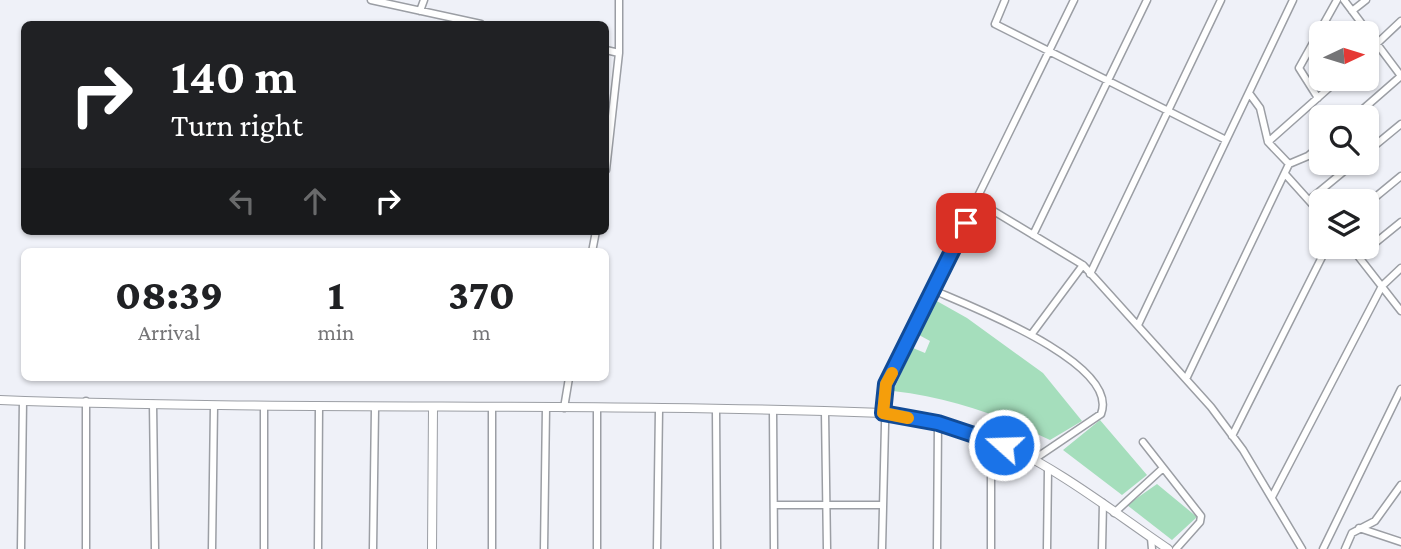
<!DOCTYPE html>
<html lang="en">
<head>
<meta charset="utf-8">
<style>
  body { margin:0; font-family:"Crimson Pro",serif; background:#f6f6f6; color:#202124; height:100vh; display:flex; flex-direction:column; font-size:26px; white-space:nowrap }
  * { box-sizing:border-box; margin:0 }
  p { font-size:23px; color:#757577 }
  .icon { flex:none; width:38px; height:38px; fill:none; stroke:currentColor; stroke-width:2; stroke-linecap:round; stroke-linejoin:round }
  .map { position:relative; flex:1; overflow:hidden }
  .panel { position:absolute; left:21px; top:248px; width:588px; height:133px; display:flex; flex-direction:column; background:#fff; border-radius:10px; box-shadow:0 2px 5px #0004 }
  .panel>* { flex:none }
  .banner { position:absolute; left:21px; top:21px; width:588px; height:214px; border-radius:10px; box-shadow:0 2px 5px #0004; background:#202124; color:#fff; overflow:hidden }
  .needle { width:46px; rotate:86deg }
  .fabs { position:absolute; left:1309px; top:21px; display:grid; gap:14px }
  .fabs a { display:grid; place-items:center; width:70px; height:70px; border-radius:10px; background:#fff; box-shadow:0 2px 5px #0004; font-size:35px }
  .pin { position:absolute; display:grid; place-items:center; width:60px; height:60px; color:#fff; margin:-30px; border-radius:14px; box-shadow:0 4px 10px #0006 }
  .me { position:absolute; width:77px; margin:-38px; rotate:290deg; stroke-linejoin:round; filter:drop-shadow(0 0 5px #0008) }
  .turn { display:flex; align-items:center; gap:24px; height:147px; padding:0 35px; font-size:32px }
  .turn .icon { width:91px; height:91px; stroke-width:2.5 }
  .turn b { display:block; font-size:49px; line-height:60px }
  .lanes { display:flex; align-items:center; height:66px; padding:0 35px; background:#0003; justify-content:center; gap:35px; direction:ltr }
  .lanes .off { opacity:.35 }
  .eta { display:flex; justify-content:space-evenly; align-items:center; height:119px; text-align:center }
  .eta b { font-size:42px; font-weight:800; line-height:49px }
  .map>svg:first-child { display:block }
  .green { fill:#a5debc }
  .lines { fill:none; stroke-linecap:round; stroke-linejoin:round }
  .street-casing { stroke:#9b9ea4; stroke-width:9 }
  .secondary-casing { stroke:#9b9ea4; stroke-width:10 }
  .street { stroke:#fff; stroke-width:6 }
  .secondary { stroke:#fff; stroke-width:8 }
  .route-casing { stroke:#114b97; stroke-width:18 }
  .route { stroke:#1a73e8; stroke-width:12 }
  .slow { stroke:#f59e0b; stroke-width:12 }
</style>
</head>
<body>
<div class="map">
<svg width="1401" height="549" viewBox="0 0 1401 549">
  <rect width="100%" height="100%" fill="#eff1f8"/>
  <path class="green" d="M935,300l32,18 76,55 39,48 -32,19c-54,-26 -98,-42 -157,-49l20,-43 12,5 5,-12 -11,-6z
    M1100,420l47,55 -25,20 -59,-45z
    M1157,484l40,33 -25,23 -45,-35z"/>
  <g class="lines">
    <defs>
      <path id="street" d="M371,0l110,24
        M1005,0l-10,24 231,116
        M1344,0l57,76
        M420,11l4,-11
        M1352,11l14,-11
        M606,50l13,3
        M1367,53l34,-32
        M1249,93l11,15 8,34 21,22
        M1318,98l-19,-30 38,-68
        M1354,117l47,-41
        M1268,142l71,-63
        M1367,152l34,-28
        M606,170l13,-117v-53
        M1285,174l36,40
        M1309,200l45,-37
        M977,201l106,64 128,142 32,43 59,99
        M1367,204l34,-28
        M1033,235l114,-235
        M1351,247l50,64
        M592,252l4,-21
        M1359,256l42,-34
        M1090,274l131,-274
        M933,290c34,15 188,73 168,124l-68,46
        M1138,325l155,-325
        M1031,335l52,-70
        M1187,377l102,-213 19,-8 13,-11
        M86,401v148
        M153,404l2,145
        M564,408l5,-30
        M716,411l1,138
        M773,411l1,138
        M825,412l2,137
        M1232,436l95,-189
        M1143,442l58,74 -1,6 -24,27
        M1272,497l110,-211 19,-18
        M774,505h109
        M1114,513l48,-44
        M1359,528l42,14
        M1151,538l1,11
        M21,549l2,-148
        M212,549l2,-143
        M264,549v-143
        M318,549l1,-142
        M373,549l2,-140
        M492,549v-142
        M544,549l2,-141
        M597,549v-141
        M657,549l2,-139
        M882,549l4,-165 188,-384
        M937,549l1,-126
        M991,549v-110
        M1047,549l1,-80
        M1102,549l1,-46
        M1323,549l78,-160
        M1345,549l7,-16 23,-12 26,-36"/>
      <path id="secondary" d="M0,400c294,11 589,2 883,13 37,7 76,13 111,27 63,27 118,71 174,109
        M432,549l1,-141"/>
    </defs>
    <use href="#street" class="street-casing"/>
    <use href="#secondary" class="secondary-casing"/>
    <use href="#street" class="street"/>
    <use href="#secondary" class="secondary"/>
  </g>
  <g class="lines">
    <defs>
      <path id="route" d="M966,223l-80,161 -3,29 55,10 66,22"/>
    </defs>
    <use href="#route" class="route-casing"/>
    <use href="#route" class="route"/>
    <path class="slow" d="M892,373l-6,11 -3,29 25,5"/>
  </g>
</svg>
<div class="fabs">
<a><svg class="needle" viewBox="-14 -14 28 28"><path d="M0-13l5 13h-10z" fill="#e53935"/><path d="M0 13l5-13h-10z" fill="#757577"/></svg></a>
<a><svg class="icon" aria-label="search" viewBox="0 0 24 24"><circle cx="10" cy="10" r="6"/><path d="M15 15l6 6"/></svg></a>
<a><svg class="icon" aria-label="layers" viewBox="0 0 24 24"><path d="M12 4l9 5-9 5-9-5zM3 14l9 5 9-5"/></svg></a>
</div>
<div class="pin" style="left:966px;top:223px;background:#d93025"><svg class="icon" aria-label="arrive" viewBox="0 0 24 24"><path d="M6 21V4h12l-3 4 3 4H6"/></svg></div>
<svg class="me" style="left:1004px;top:445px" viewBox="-20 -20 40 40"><circle r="17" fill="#1a73e8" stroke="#fff" stroke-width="3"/><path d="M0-11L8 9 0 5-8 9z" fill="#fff"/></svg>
<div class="banner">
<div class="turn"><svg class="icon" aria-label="right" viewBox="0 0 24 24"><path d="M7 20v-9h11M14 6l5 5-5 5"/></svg><div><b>140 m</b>Turn right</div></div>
<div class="lanes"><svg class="icon off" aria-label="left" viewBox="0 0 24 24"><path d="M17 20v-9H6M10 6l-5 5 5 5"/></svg><svg class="icon off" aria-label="ahead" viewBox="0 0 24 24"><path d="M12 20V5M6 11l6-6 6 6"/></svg><svg class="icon" aria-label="right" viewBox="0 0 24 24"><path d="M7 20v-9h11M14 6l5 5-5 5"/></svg></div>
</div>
<section class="panel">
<div class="eta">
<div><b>08:39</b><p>Arrival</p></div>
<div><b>1</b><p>min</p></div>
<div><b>370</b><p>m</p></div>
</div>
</section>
</div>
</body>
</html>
